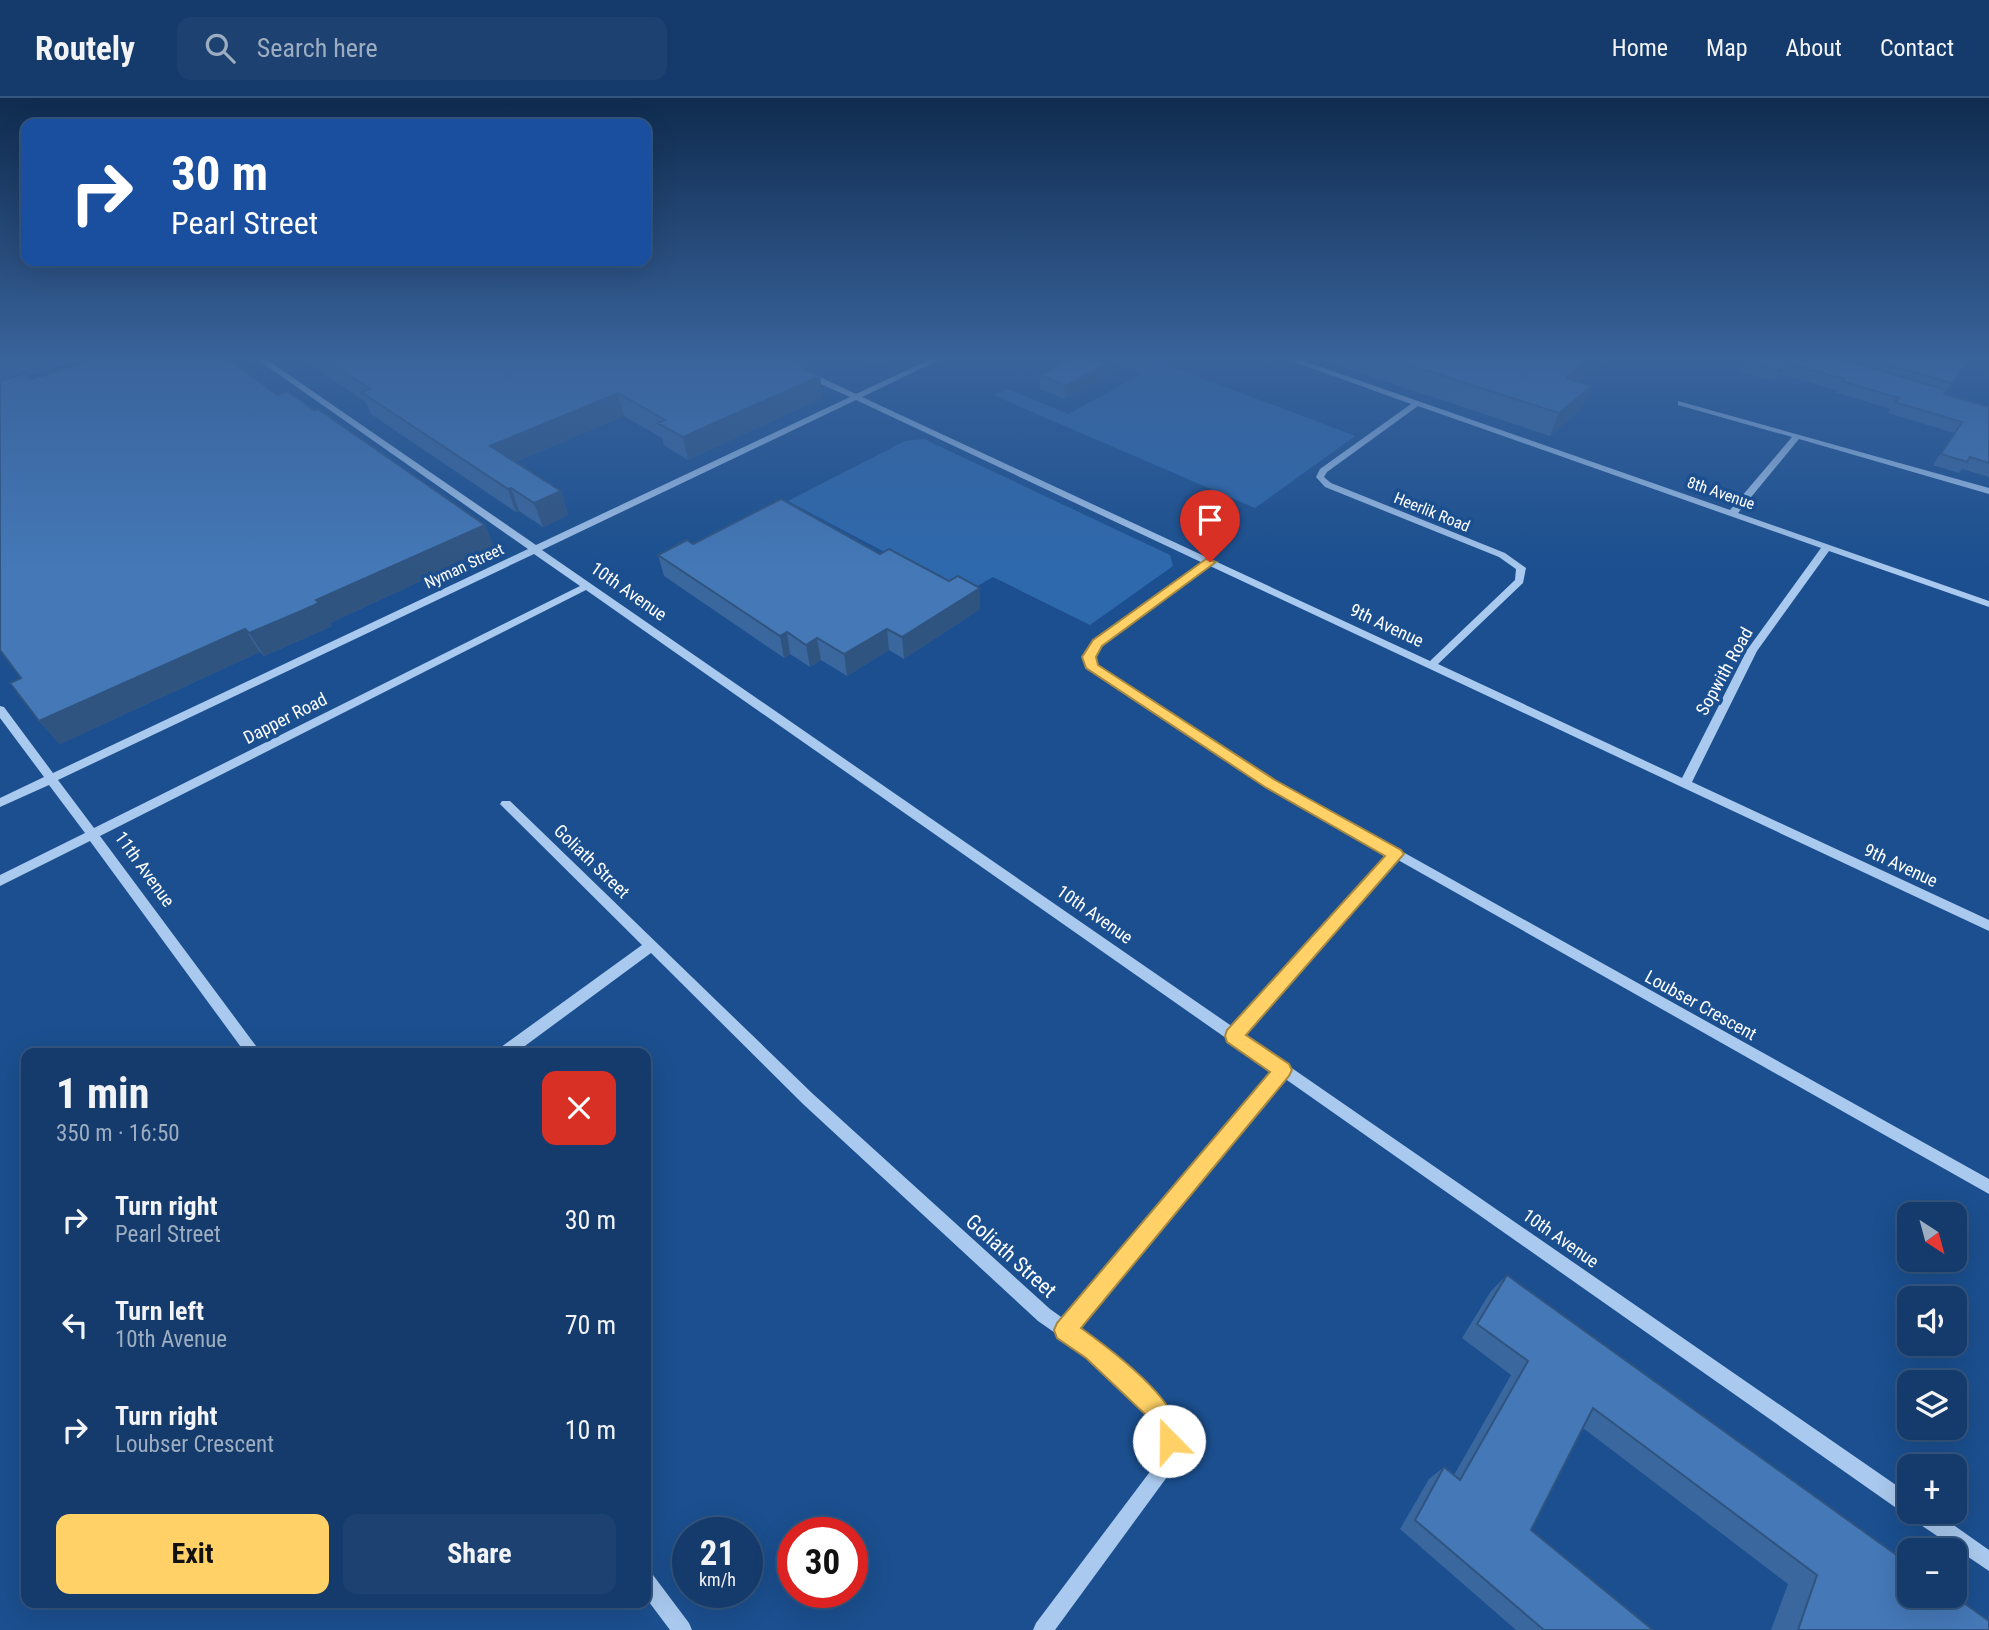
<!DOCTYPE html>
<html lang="en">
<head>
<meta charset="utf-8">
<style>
  body { margin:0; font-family:"Roboto Condensed",sans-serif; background:#1d4271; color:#f1f3f6; height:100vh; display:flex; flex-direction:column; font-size:26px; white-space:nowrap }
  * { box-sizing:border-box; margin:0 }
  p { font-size:23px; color:#9dadc1 }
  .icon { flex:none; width:38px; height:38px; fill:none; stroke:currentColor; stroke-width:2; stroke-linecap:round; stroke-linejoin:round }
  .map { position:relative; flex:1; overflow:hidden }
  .side { position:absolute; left:21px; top:950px; width:630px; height:560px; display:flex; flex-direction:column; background:#143b6b; border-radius:14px; box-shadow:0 7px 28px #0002,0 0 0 2px #33557e }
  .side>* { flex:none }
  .banner { position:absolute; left:21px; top:21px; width:630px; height:147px; border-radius:14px; box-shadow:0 7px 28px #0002,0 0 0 2px #33557e; background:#1a4fa0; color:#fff; overflow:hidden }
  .needle { width:46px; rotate:144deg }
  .tools { position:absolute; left:1897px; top:1104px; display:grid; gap:14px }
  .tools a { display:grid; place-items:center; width:70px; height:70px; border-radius:14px; background:#143b6b; box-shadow:0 7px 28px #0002,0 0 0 2px #33557e; font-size:35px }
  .speed { position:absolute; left:672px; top:1419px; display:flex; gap:14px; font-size:35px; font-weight:700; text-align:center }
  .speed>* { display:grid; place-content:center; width:91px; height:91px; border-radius:50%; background:#143b6b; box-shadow:0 7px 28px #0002,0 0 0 2px #33557e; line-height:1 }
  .speed small { font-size:18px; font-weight:400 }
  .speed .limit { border:10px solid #d22; background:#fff; color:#111 }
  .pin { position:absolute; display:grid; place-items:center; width:60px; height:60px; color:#fff; margin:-72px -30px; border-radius:50% 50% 50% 0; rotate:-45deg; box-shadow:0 0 7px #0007 }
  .pin .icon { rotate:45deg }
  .me { position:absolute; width:77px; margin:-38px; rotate:338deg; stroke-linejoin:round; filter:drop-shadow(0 0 5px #0008) }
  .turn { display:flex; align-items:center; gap:24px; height:147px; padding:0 35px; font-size:32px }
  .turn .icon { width:91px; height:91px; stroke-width:2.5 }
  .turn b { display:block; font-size:49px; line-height:60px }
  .round { display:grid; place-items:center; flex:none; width:74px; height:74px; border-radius:14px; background:#1d4271 }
  .headline { display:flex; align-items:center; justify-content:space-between; height:119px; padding:0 35px }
  h1 { font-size:42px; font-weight:700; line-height:52px }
  .action { display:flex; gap:14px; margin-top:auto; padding:14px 35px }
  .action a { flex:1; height:80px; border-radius:14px; background:#ffd166; color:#111; font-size:28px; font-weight:700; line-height:80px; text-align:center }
  .action a+a { background:#1d4271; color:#f1f3f6 }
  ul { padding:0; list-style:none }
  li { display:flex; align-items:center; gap:21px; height:105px; padding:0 35px }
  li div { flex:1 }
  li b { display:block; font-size:26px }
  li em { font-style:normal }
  header { display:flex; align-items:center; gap:42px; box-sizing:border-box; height:98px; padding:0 35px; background:#143b6b; border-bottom:2px solid #33557e }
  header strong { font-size:33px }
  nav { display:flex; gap:38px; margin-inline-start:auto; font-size:24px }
  .search { width:490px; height:63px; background:#1d4271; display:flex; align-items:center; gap:18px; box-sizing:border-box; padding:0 24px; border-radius:14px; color:#9dadc1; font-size:26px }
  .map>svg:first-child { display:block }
  .green { fill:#2e69ad }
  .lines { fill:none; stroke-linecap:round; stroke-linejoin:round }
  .minor { fill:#a9c9ee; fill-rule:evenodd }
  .wall { fill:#3a679d }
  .shaded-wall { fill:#305480 }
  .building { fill:#4478b7; stroke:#305480; stroke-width:2 }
  .route { fill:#ffd166; stroke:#a68842; stroke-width:2 }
  .labels { text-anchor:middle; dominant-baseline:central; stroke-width:7; stroke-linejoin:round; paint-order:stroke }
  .far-street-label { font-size:16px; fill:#fff; stroke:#1b4f8f }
  .street-label { font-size:18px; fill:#fff; stroke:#1b4f8f }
  .near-street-label { font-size:21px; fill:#fff; stroke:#1b4f8f }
</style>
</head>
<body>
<header>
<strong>Routely</strong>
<div class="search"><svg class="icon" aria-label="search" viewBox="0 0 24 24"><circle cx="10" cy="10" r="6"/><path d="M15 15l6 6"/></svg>Search here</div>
<nav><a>Home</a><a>Map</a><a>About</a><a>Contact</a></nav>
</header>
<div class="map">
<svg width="1989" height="1532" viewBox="0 0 1989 1532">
  <rect width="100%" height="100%" fill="#1b4f8f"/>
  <path class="green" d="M0,259h90l-90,27z
    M1127,259h19l209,79 -100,72 -262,-113 15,-6 60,25 74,-40 -27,-11z
    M924,341l246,116 3,11 -83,59 -97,-48 -29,17 -176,-93 117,-60z"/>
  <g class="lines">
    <path class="minor" d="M254,259h9l273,188 314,-148 -47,-21v-4h6l47,22 79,-37h10l-83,40 568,264 85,-81 1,-11 -17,-12 -174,-70 -9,-10 4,-8 91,-65 -130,-47h11l438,153 62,-73 -114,-32v-4l311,87v6l-190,-55 -61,74 251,88v6l-160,-56 -72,100 -65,131 297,138v11l-779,-365 -113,84 -3,8 7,12 173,110 715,399v15l-591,-334 -154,175 665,459v18h26l54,38v21l-77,-52 -2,-5 -8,-2 -618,-434 -207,250c25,17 94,73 100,102 3,17 -3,32 -10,47l-112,153h-22l3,-7 119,-158 3,-8 1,-26 -10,-17 -61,-58 -50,-35 -235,-217 -152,-151 -137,101h-19l2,-4 145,-105 -142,-141 2,-3h8l303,293 237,215 14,10 209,-248 -687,-481 -486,246 162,218h-16l-156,-213 -90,45v-11l85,-42 -36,-48 -49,22v-9l44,-21 -44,-59v-12l4,1 49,66 475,-224zM856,302l347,163 -114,83 -5,12 8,14 174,114 122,69 -155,172 -691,-477zM1418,308l403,142 -74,102 -65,128 -244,-114 85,-81 3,-15 -21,-15 -174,-70 -7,-6 3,-5zM534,456l46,32 -486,242 -36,-48z
      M646,1474l7,3 36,48 3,7h-22l-24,-32z"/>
  </g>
  <path class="wall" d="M74,259h151l53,38 207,130 9,22 -164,76 2,3 -27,12 -41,18 -4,-4 -200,92 -21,-23 -18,-43 10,-299 48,-14z
    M300,259h510l-12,5 9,8 13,6 2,22 -134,62 -24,-15 -2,-7 -38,-22 -109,46 46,29 7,24 -25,12 -24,-16 -3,1 -145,-98 -5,-12z
    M861,259h37l-18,8z
    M1313,259h296l-30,25 3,26 -32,28z
    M1730,259h241l-27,37 45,13v70l-27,-8 -3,4 -26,-8 21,-32 -66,-20 3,-4 -56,-17 2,-2 -56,-16 -7,7 -33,-9 5,-10z
    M1107,266l-1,13 -41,22 -25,-10v-14z
    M693,446l187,10 69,27 31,7v21l-76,50 -15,-9 -42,26 -26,-16 -11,7 -20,-13 -6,4 -120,-82 -6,-21z
    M1507,1177l482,355h-218l17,-46 -205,-156 -52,102 122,100h-137l-116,-101 29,-50 15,-12 10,8 57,-100 -49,-37 29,-47z"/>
  <path class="shaded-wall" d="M795,259h15l-14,6z
    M879,259h19l-18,8z
    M1591,259h18l-52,43 9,-22z
    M1787,265l-6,11 -7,7 6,-10z
    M1107,266l-1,13 -41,22 1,-13z
    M807,268l2,15 11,-5 2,22 -134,62 -5,-23z
    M1592,288l-10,22 -32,28 9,-23z
    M618,295l6,23 -126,53 -8,-23z
    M511,390l8,23 -3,1 -8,-23z
    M561,393l7,24 -25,12 -9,-24z
    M485,427l9,22 -164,76 2,3 -68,30 -15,-23 67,-33z
    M980,490v21l-76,50 -2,-22z
    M245,531l15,23 -200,92 -21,-23z
    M887,531l2,21 -42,26 -3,-22z
    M787,534l3,22 -6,4 -4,-22z
    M817,540l4,22 -11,7 -4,-22z"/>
  <path class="building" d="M75,259h150l53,38 9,-4 27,19 4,-1 167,116 -169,75 3,3 -27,12 -43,18 -4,-4 -206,92 -29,-38 11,-5 -21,-28v-269l25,-8 6,6 52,-16z
    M321,259h466l20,9 -5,2 18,8 -137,61 -25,-14 7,-3 -47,-27 -128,53 71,45 -27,12 -23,-15 -3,1 -147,-97 9,-3z
    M1076,259h13l18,7 -41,22 -26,-11z
    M1385,259h206l-25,21 26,8 -33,27z
    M1751,259h84l112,33 -3,4 45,13v56l-19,-6 -3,5 -26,-8 21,-32 -67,-20 4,-4 -57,-17 2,-2 -57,-16 -7,8 -34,-10z
    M1861,259h110l-19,26z
    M781,401l99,55 9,-5 60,32 9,-5 22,12 -78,49 -15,-8 -43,25 -27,-16 -11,7 -19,-13 -7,4 -122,-81 29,-15 6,4z
    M1507,1177l402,289v32h45l35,25v9h-191l19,-55 -224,-167 -62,122 122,100h-109l-129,-110 29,-53 16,13 68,-119 -51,-37z"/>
  <linearGradient id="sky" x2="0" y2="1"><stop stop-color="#0f2b4f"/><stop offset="0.55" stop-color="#39639b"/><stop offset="1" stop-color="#39639b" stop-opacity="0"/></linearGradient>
  <rect width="1989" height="473" fill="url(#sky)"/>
  <path class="route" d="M1206,461l10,3 -114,84 -6,11 2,8 177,115 126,70 3,4 -158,181 43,29 3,6 -3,6 -208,252c28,20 113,82 97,121l-9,3 -8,-3 -14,-33 -61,-58 -29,-20 -3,-8 3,-7 213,-251 -43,-30 -2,-6 2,-6 158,-174 -120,-69 -179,-119 -4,-11 11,-17z"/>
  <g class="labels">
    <g class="far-street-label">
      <text transform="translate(1721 395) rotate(19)">8th Avenue</text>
      <text transform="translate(1432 414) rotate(22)">Heerlik Road</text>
      <text transform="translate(464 468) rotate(-25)">Nyman Street</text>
    </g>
    <g class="street-label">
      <text transform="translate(629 493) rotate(35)">10th Avenue</text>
      <text transform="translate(1387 527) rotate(25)">9th Avenue</text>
      <text transform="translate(1724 573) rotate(-61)">Sopwith Road</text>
      <text transform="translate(285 620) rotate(-27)">Dapper Road</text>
      <text transform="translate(592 763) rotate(44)">Goliath Street</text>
      <text transform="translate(1901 767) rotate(25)">9th Avenue</text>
      <text transform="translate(145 771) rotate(54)">11th Avenue</text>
      <text transform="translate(1095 816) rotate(35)">10th Avenue</text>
      <text transform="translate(1701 907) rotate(29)">Loubser Crescent</text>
      <text transform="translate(1561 1140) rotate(35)">10th Avenue</text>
    </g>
    <g class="near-street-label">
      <text transform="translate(1011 1158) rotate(42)">Goliath Street</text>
    </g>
  </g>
</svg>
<div class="tools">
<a><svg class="needle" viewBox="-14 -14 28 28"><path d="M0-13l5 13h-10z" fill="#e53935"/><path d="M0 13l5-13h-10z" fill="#9dadc1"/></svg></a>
<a><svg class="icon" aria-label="sound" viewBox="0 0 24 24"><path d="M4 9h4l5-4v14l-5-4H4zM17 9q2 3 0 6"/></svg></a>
<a><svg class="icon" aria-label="layers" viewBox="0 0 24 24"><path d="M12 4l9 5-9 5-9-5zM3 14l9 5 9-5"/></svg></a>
<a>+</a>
<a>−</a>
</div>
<div class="speed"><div>21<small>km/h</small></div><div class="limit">30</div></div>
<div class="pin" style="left:1210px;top:464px;background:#d93025"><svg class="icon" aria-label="arrive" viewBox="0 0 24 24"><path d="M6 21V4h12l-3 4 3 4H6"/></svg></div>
<svg class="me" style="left:1169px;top:1343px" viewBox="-20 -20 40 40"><circle r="19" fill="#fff"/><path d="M0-13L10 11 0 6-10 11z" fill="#ffd166"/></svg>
<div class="banner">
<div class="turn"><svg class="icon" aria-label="right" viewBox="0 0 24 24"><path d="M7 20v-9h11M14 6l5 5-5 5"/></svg><div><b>30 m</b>Pearl Street</div></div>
</div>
<section class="side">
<div class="headline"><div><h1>1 min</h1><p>350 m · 16:50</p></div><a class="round" style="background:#d93025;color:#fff"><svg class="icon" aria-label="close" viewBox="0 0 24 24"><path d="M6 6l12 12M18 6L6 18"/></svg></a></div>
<ul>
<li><svg class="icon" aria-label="right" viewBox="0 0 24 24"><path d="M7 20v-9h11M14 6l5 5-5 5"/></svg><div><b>Turn right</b><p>Pearl Street</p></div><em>30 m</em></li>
<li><svg class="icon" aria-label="left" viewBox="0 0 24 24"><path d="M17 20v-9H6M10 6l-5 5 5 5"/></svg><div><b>Turn left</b><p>10th Avenue</p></div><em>70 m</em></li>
<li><svg class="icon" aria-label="right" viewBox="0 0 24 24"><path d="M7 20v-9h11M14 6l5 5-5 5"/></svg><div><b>Turn right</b><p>Loubser Crescent</p></div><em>10 m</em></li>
</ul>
<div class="action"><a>Exit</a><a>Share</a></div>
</section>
</div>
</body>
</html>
